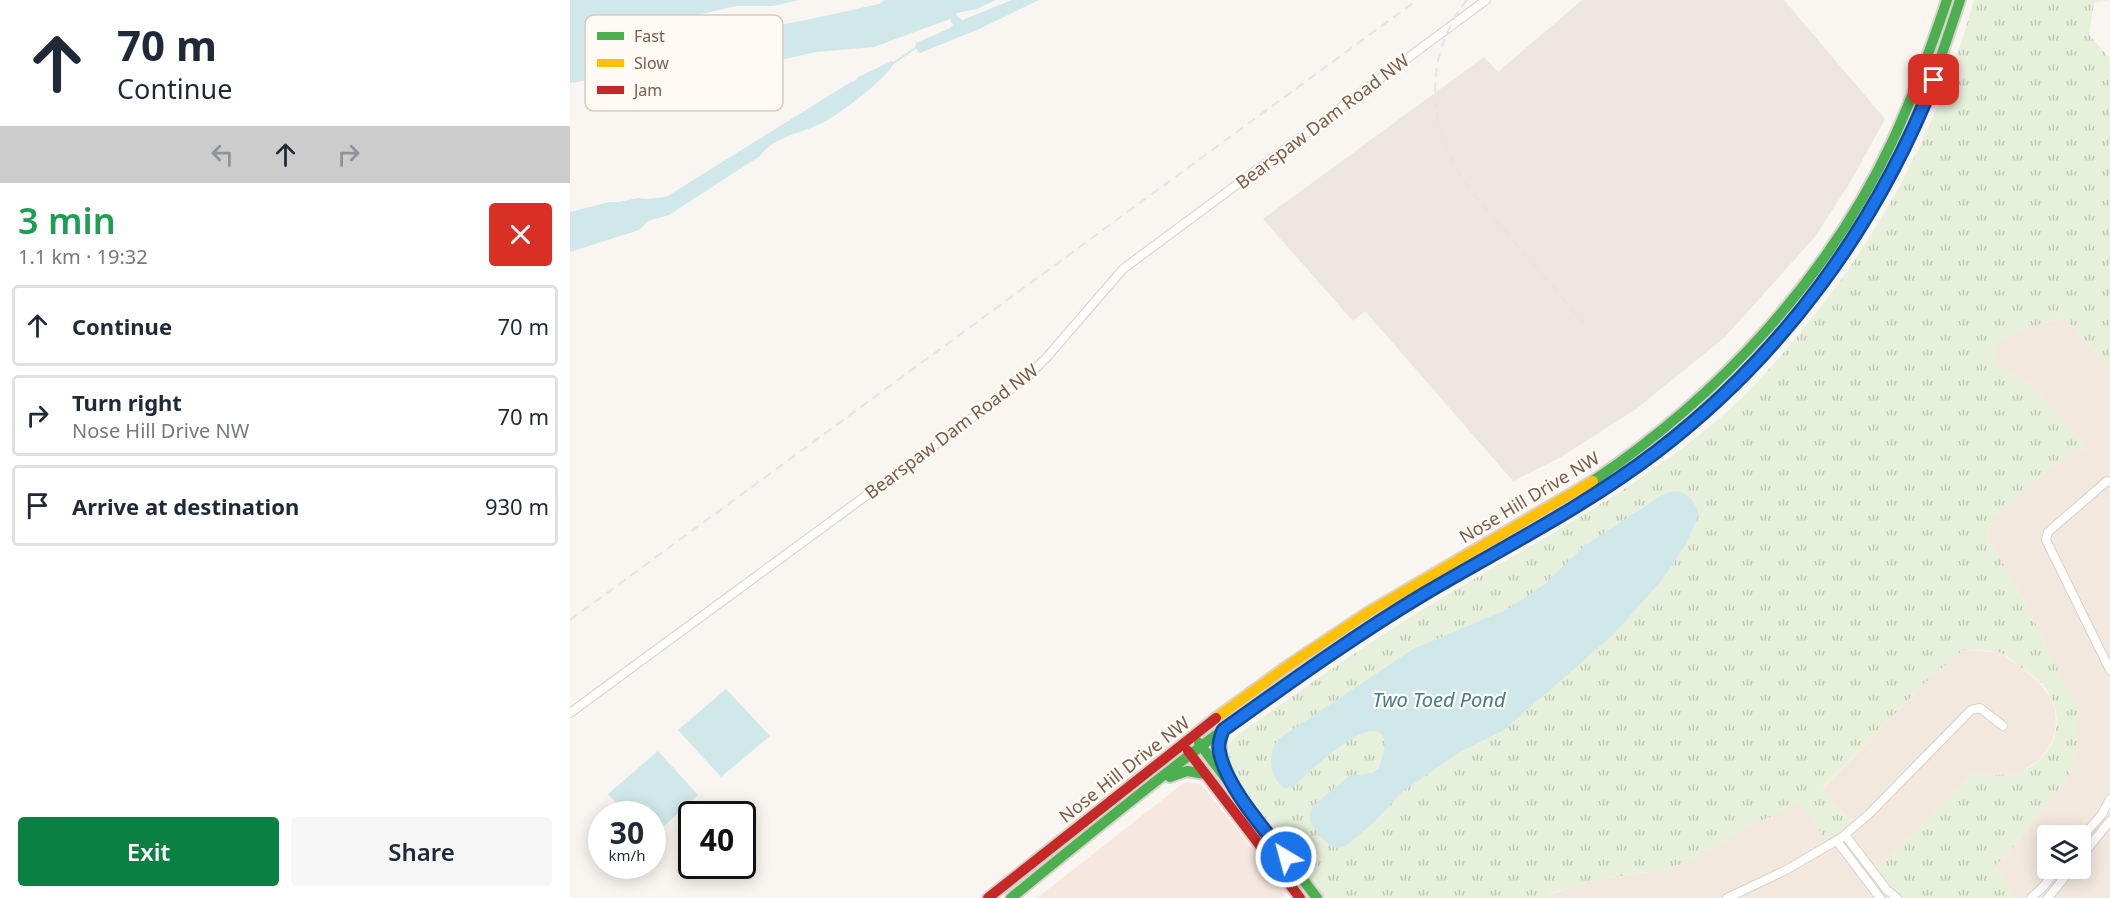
<!DOCTYPE html>
<html lang="en">
<head>
<meta charset="utf-8">
<style>
  body { margin:0; font-family:"Noto Sans",sans-serif; background:#f6f6f7; color:#1f2937; height:100vh; display:flex; flex-direction:column; font-size:22px; white-space:nowrap }
  * { box-sizing:border-box; margin:0 }
  p { font-size:20px; color:#747a83 }
  .icon { flex:none; width:33px; height:33px; fill:none; stroke:currentColor; stroke-width:2; stroke-linecap:round; stroke-linejoin:round }
  .map { position:relative; flex:1; overflow:hidden }
  .panel { display:flex; flex-direction:column; background:#fff; width:570px }
  .panel>* { flex:none }
  .hud { background:#fff; color:#1f2937; overflow:hidden }
  .fabs { position:absolute; left:1467px; top:825px; display:grid; gap:12px }
  .fabs a { display:grid; place-items:center; width:54px; height:54px; border-radius:6px; background:#fff; box-shadow:0 3px 15px #0003; font-size:30px }
  .speed { position:absolute; left:18px; top:801px; display:flex; gap:12px; font-size:30px; font-weight:700; text-align:center }
  .speed>* { display:grid; place-content:center; width:78px; height:78px; border-radius:50%; background:#fff; box-shadow:0 3px 15px #0003; line-height:1 }
  .speed small { font-size:15px; font-weight:400 }
  .speed .limit { border:3px solid #111; border-radius:9px; background:#fff; color:#111 }
  .pin { position:absolute; display:grid; place-items:center; width:51px; height:51px; color:#fff; margin:-26px; border-radius:12px; box-shadow:0 3px 9px #0006 }
  .me { position:absolute; width:66px; margin:-33px; rotate:323deg; stroke-linejoin:round; filter:drop-shadow(0 0 4px #0008) }
  .turn { display:flex; align-items:center; gap:21px; height:126px; padding:0 18px; font-size:27px }
  .turn .icon { width:78px; height:78px; stroke-width:2.5 }
  .turn b { display:block; font-size:42px; line-height:51px }
  .lanes { display:flex; align-items:center; height:57px; padding:0 18px; background:#0003; justify-content:center; gap:30px; direction:ltr }
  .lanes .off { opacity:.35 }
  .round { display:grid; place-items:center; flex:none; width:63px; height:63px; border-radius:6px; background:#f6f6f7 }
  .head { display:flex; align-items:center; justify-content:space-between; height:102px; padding:0 18px }
  h1 { font-size:36px; font-weight:600; line-height:45px; color:#1e9e55 }
  .primary-button { display:flex; gap:12px; margin-top:auto; padding:12px 18px }
  .primary-button a { flex:1; height:69px; border-radius:6px; background:#0b8043; color:#fff; font-size:24px; font-weight:600; line-height:69px; text-align:center }
  .primary-button a+a { background:#f6f6f7; color:#1f2937 }
  ul { padding:0; list-style:none }
  li { display:flex; align-items:center; gap:18px; height:81px; margin:0 12px 9px; padding:0 6px; border:3px solid #e0e1e3; border-radius:6px }
  li div { flex:1 }
  li b { display:block; font-size:22px }
  li em { font-style:normal }
  main { display:flex; flex:1; min-height:0 }
  .map>svg:first-child { display:block }
  .residential { fill:#f2e8de; fill-rule:evenodd }
  .commercial { fill:#f6e8e1 }
  .industrial { fill:#ede5e0 }
  .park { fill:url(#park-tufts) }
  .water { fill:#d0e8ea; fill-rule:evenodd }
  .lines { fill:none; stroke-linecap:round; stroke-linejoin:round }
  .stream { stroke:#d0e8ea; stroke-width:2 }
  .street-casing { stroke:#d7d1cb; stroke-width:10 }
  .fast-casing { stroke:#d9d2cb; stroke-width:14 }
  .slow-casing { stroke:#d9d2cb; stroke-width:14 }
  .jam-casing { stroke:#d9d2cb; stroke-width:14 }
  .street { stroke:#fefefd; stroke-width:8 }
  .fast { stroke:#4caf50; stroke-width:10 }
  .slow { stroke:#ffc107; stroke-width:10 }
  .jam { stroke:#c62828; stroke-width:10 }
  .rail { stroke:#e6e3e7; stroke-width:2; stroke-dasharray:9 6; stroke-linecap:butt }
  .route-casing { stroke:#114b97; stroke-width:15 }
  .route { stroke:#1a73e8; stroke-width:10 }
  .labels { text-anchor:middle; dominant-baseline:central; stroke-width:4.5; stroke-linejoin:round; paint-order:stroke }
  .street-label { font-size:18px; fill:#7a5c4d; stroke:#fffaf3 }
  .water-label { font-size:20px; font-style:italic; fill:#437c86; stroke:#fffaf3 }
  .key { fill:#fffaf3; stroke:#d7cbc1; stroke-width:1.5 }
  .key-label { font-size:16px; fill:#7a5c4d }
</style>
</head>
<body>
<main>
<section class="panel">
<div class="hud">
<div class="turn"><svg class="icon" aria-label="ahead" viewBox="0 0 24 24"><path d="M12 20V5M6 11l6-6 6 6"/></svg><div><b>70 m</b>Continue</div></div>
<div class="lanes"><svg class="icon off" aria-label="left" viewBox="0 0 24 24"><path d="M17 20v-9H6M10 6l-5 5 5 5"/></svg><svg class="icon" aria-label="ahead" viewBox="0 0 24 24"><path d="M12 20V5M6 11l6-6 6 6"/></svg><svg class="icon off" aria-label="right" viewBox="0 0 24 24"><path d="M7 20v-9h11M14 6l5 5-5 5"/></svg></div>
</div>
<div class="head"><div><h1>3 min</h1><p>1.1 km · 19:32</p></div><a class="round" style="background:#d93025;color:#fff"><svg class="icon" aria-label="close" viewBox="0 0 24 24"><path d="M6 6l12 12M18 6L6 18"/></svg></a></div>
<ul>
<li><svg class="icon" aria-label="ahead" viewBox="0 0 24 24"><path d="M12 20V5M6 11l6-6 6 6"/></svg><div><b>Continue</b></div><em>70 m</em></li>
<li><svg class="icon" aria-label="right" viewBox="0 0 24 24"><path d="M7 20v-9h11M14 6l5 5-5 5"/></svg><div><b>Turn right</b><p>Nose Hill Drive NW</p></div><em>70 m</em></li>
<li><svg class="icon" aria-label="arrive" viewBox="0 0 24 24"><path d="M6 21V4h12l-3 4 3 4H6"/></svg><div><b>Arrive at destination</b></div><em>930 m</em></li>
</ul>
<div class="primary-button"><a>Exit</a><a>Share</a></div>
</section>
<div class="map">
<svg width="1540" height="898" viewBox="0 0 1540 898">
  <defs>
    <pattern id="park-tufts" width="24" height="20" patternUnits="userSpaceOnUse" patternTransform="scale(1.5)"><rect width="24" height="20" fill="#e7f0db"/><path d="M3 7l-1-3M5 7V3M7 7l1-3M15 17l-1-3M17 17v-4M19 17l1-3" fill="none" stroke="#c0c6b4"/></pattern>
  </defs>
  <rect width="100%" height="100%" fill="#f9f5f0"/>
  <path class="residential" d="M1495,318l45,51v529h-94l-21,-33 10,-8 63,-81 9,-25 -32,-109 -31,-61 -26,-42 3,-19 84,-73 9,4 2,-5 -57,-62 -33,-20 -2,-17 18,-14 24,-8zM1478,836h32v32h-32z
    M1393,650l37,2 37,28 14,18 4,13 1,14 -3,13 -5,11 -9,11 -20,13 -19,4 -25,-5 -70,71 -30,27 12,16 15,12h-354l3,-4 44,-14 73,-11 25,-9 52,-32 56,-26 25,38 24,-19 -28,-32 102,-105z"/>
  <path class="commercial" d="M615,782l16,2 86,109 -6,5h-244z"/>
  <path class="industrial" d="M1012,0h202l101,119 -34,62 -37,57 -89,99 -89,72 -75,48 -48,24 -148,-170 -12,10 -90,-102 221,-162 14,15z"/>
  <path class="park" d="M1404,0h136l-16,3 -5,32 21,24v310l-45,-51c-31,7 -46,10 -71,29l2,17 33,20 57,62 -1,5 -10,-3 -84,72 -3,19 26,42 64,127 -1,43 -9,25 -63,81 -10,8 21,33h-114l-15,-12 -12,-16 30,-27 71,-72c54,20 103,-34 70,-82 -6,-9 -16,-15 -24,-21 -7,-5 -15,-13 -23,-16 -10,-3 -26,-1 -36,-2l-39,34 -102,104 28,34 -24,18 -25,-37 -56,25 -52,32 -25,9 -61,9 -56,15 -3,5h-226l-64,-84 -30,-47 -1,-21 8,-9c66,-47 132,-94 202,-136 98,-59 199,-110 285,-185 29,-25 54,-54 78,-83 83,-100 139,-208 174,-333z"/>
  <path class="water" d="M0,0h229l-26,6h-37l-73,17 -16,8c10,8 49,2 63,-1 12,-3 28,0 41,-1 44,-5 85,-16 128,-25l6,-4h111l-19,9 -20,4 -1,2 6,5 50,-20h27l-60,29 -59,24 -5,-5 1,-5 34,-15 3,-3 -3,-6 -76,28 -58,5 -53,12 -26,3 -68,14 -42,4 -45,-4 -12,2zM64,38l16,3 2,3 -20,7 -27,5 5,-6z
    M322,61l2,2c-6,15 -58,54 -74,61 -19,9 -48,14 -60,32l-91,59 -21,6 -9,9 -69,22v-40l39,-10h10l19,-4 9,1 19,-2 185,-115 4,-1 3,-4z
    M1103,491c16,1 20,8 26,23l-13,30 -24,36 -48,54 -110,96 -44,22 -58,40 -28,30 -28,24 -7,2 -8,-1c-12,-13 -29,-25 -17,-42l35,-29 23,-3 7,-5c2,-8 7,-19 5,-28 -8,-34 -79,36 -90,46l-9,3c-16,-11 -18,-34 -7,-50l135,-90 95,-40 37,-25 39,-38 78,-51z
    M156,689l44,47 -49,41 -43,-47z
    M88,751l40,44 -45,41 -1,-22h-25l-19,-20z"/>
  <g class="lines">
    <path class="stream" d="M322,64l25,-17"/>
    <defs>
      <path id="street" d="M1540,482l-3,-1 -8,7 -51,44 -2,8 64,130
        M0,713l455,-334 22,-22 76,-88 363,-269
        M1275,835l42,55 10,8
        M1510,840l22,-26 8,-15
        M1267,841l43,57
        M1510,858l30,-37
        M1157,898l59,-28 55,-32 28,-24 102,-104 9,-2 23,18
        M1461,898l12,-11 15,-19
        M1478,898l24,-30"/>
      <path id="fast" d="M1127,418c32,-29 64,-59 93,-93 46,-56 85,-119 117,-184 22,-46 37,-93 53,-141
        M1023,481c126,-85 235,-202 300,-341 21,-46 38,-92 54,-140
        M629,743l118,155
        M600,777l17,-6 18,3
        M441,898c111,-91 223,-182 344,-261 53,-34 109,-65 164,-97"/>
      <path id="slow" d="M646,718l76,-55 77,-51 224,-131"/>
      <path id="jam" d="M949,540l106,-66 72,-56
        M653,731c-5,17 -1,30 6,45
        M618,751l112,147
        M418,898l228,-180"/>
    </defs>
    <use href="#street" class="street-casing"/>
    <use href="#fast" class="fast-casing"/>
    <use href="#slow" class="slow-casing"/>
    <use href="#jam" class="jam-casing"/>
    <use href="#street" class="street"/>
    <use href="#fast" class="fast"/>
    <use href="#slow" class="slow"/>
    <use href="#jam" class="jam"/>
    <path class="rail" d="M897,0c-48,61 -39,137 8,196l110,128
      M0,620l847,-620"/>
  </g>
  <g class="lines">
    <defs>
      <path id="route" d="M716,857c-21,-27 -63,-74 -67,-108 -1,-7 2,-13 4,-19 66,-47 131,-94 201,-136 78,-46 160,-87 232,-142 126,-96 220,-225 278,-372"/>
    </defs>
    <use href="#route" class="route-casing"/>
    <use href="#route" class="route"/>
  </g>
  <g class="labels">
    <g class="street-label">
      <text transform="translate(752 121) rotate(-37)">Bearspaw Dam Road NW</text>
      <text transform="translate(381 431) rotate(-37)">Bearspaw Dam Road NW</text>
      <text transform="translate(959 497) rotate(-31)">Nose Hill Drive NW</text>
      <text transform="translate(554 769) rotate(-38)">Nose Hill Drive NW</text>
    </g>
    <g class="water-label">
      <text x="869" y="699">Two Toed Pond</text>
    </g>
  </g>
  <rect x="15" y="15" width="198" height="96" rx="9" class="key"/>
  <rect x="27" y="32" width="27" height="8" fill="#4caf50"/>
  <rect x="27" y="59" width="27" height="8" fill="#ffc107"/>
  <rect x="27" y="86" width="27" height="8" fill="#c62828"/>
  <g class="key-label">
    <text x="64" y="42">Fast</text>
    <text x="64" y="69">Slow</text>
    <text x="64" y="96">Jam</text>
  </g>
</svg>
<div class="fabs">
<a><svg class="icon" aria-label="layers" viewBox="0 0 24 24"><path d="M12 4l9 5-9 5-9-5zM3 14l9 5 9-5"/></svg></a>
</div>
<div class="speed"><div>30<small>km/h</small></div><div class="limit">40</div></div>
<div class="pin" style="left:1364px;top:80px;background:#d93025"><svg class="icon" aria-label="arrive" viewBox="0 0 24 24"><path d="M6 21V4h12l-3 4 3 4H6"/></svg></div>
<svg class="me" style="left:716px;top:857px" viewBox="-20 -20 40 40"><circle r="17" fill="#1a73e8" stroke="#fff" stroke-width="3"/><path d="M0-11L8 9 0 5-8 9z" fill="#fff"/></svg>
</div>
</main>
</body>
</html>
